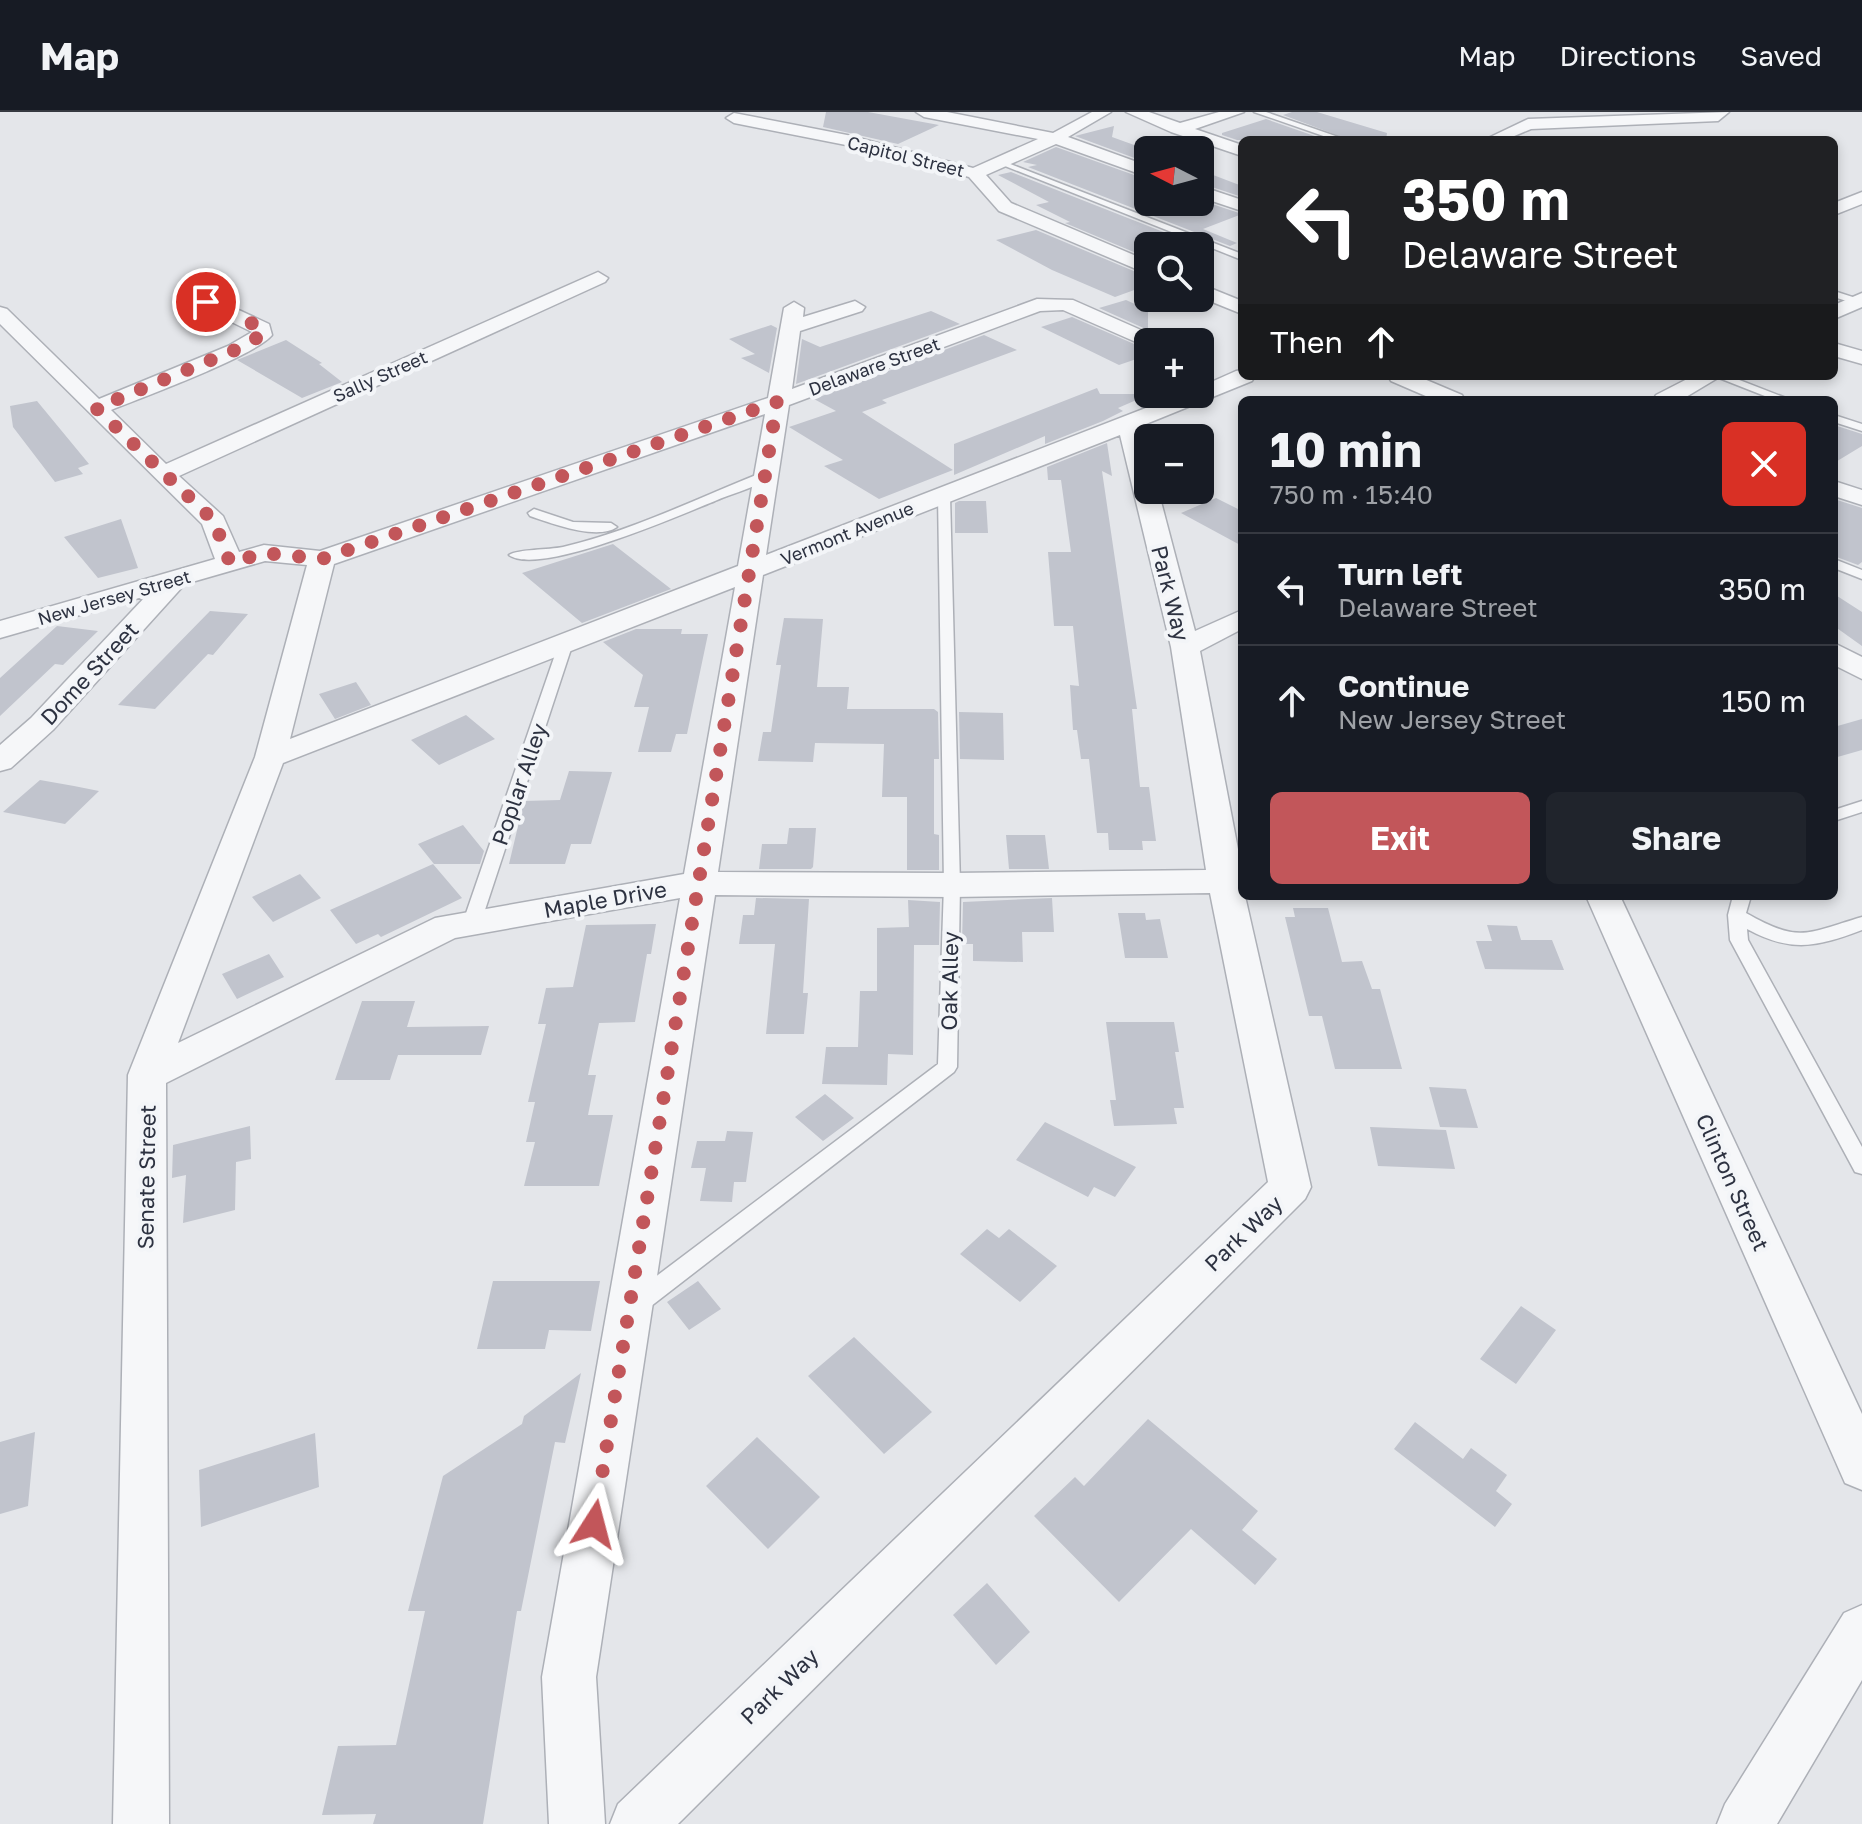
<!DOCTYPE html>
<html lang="en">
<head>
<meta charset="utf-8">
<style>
  body { margin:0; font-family:"Golos Text",sans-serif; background:#20242c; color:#f1f3f6; height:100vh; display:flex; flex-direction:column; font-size:30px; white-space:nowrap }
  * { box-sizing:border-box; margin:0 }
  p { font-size:26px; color:#9ea1a6 }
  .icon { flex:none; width:44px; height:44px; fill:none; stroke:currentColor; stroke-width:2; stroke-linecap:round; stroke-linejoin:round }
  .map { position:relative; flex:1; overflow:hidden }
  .sheet { position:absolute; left:1238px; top:284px; width:600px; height:504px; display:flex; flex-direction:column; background:#171b24; border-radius:12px; box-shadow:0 4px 12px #0003 }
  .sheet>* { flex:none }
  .guide { position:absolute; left:1238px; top:24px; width:600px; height:244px; border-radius:12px; box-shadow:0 4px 12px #0003; background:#202124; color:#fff; overflow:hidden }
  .needle { width:52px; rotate:276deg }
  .fabs { position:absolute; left:1134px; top:24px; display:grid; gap:16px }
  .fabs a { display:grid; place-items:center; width:80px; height:80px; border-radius:12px; background:#171b24; box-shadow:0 4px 12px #0003; font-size:40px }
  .pin { position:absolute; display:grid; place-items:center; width:68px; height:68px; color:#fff; margin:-34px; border:4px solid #fff; border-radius:50%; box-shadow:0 2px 8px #0007 }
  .me { position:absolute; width:88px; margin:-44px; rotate:9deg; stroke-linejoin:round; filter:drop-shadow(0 0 6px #0008) }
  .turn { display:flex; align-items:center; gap:28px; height:168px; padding:0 32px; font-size:36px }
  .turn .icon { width:104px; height:104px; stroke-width:2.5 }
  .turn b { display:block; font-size:56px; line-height:68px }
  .then { display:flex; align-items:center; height:76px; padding:0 32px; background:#0003; gap:16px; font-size:30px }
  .round { display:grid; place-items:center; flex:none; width:84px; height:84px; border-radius:12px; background:#20242c }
  .summary { display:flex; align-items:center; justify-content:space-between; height:136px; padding:0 32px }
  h1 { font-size:48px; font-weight:700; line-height:60px }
  .cta { display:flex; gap:16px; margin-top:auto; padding:16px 32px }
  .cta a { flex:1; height:92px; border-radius:12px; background:#c2565a; color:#fff; font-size:32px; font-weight:700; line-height:92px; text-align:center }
  .cta a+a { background:#20242c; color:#f1f3f6 }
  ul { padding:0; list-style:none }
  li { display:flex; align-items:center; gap:24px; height:112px; padding:0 32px; border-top:2px solid #363941 }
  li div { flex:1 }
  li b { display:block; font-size:30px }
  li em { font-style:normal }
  header { display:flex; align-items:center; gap:48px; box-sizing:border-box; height:112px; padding:0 40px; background:#171b24; border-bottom:2px solid #363941 }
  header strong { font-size:38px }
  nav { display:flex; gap:44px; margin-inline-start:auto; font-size:28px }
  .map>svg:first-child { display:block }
  .building { fill:#c1c4cd }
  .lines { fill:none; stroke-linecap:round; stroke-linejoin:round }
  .lane-casing { stroke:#adb0b7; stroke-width:3 }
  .street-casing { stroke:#adb0b7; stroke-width:3 }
  .lane { fill:#f6f7f9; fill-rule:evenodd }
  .street { fill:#f6f7f9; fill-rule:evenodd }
  .route { stroke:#c2565a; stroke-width:14; stroke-dasharray:0 25.2 }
  .labels { text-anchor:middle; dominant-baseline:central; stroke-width:8; stroke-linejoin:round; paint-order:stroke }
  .far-street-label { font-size:18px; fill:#2d3241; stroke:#f3f5f8 }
  .street-label { font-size:22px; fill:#2d3241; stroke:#f3f5f8 }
</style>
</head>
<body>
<header>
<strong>Map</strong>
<nav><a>Map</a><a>Directions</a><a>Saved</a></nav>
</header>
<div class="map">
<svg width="1862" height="1712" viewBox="0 0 1862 1712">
  <rect width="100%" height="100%" fill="#e4e6ea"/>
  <path class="building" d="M826,0h42l71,13 -41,19 -75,-17z
    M1292,0h25l70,21 -1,7h-36l-67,-25z
    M1266,7l60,21h-89l-15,-5v-2z
    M1114,14l-2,11 36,13v13l-73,-27z
    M1056,35l92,33v22l52,-2 42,14 -39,15 34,14 -7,3 -202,-79 9,-2 -14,-3z
    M1200,58l42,16v11l-42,-14z
    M1011,60l188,74h-51v12l-83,-35 5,-1 -34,-17 13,-3 -51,-27z
    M1036,118l112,47v8l-33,12 -63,-27 -56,-30z
    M1126,188l22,10v20l-49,-22z
    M931,199l29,13 -164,60 6,-45 18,8z
    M1072,205l76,33v5l-29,10 -78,-38z
    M771,213l6,3 -8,45 -28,-15 14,-4 -26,-15z
    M984,223l33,15 -135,50 5,3 -25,9 91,58 -74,29 -55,-33 19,-6 -54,-33 47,-16 -22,-12z
    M286,228l36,23 -3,1 23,18 -40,16 -65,-38z
    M1097,276l3,6h50l-32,14 5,3 -20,10 -58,23v-8l-91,39v-31z
    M37,289l52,63 -11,4 5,6 -28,8 -42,-55 -3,-21z
    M1834,313l28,9v12l-28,17z
    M1107,331l5,33 -10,-5 35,238h-5l8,78h9l7,54h-14l1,9h-34l-1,-17h-11l-8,-74h-8l-4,-29h-4l-3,-45 9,1 -6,-60h-19l-6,-74h23l-10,-72h-13l-1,-13z
    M1216,386l26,13v35l-61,-33z
    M1834,387l28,9v54l-4,3 -24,-9z
    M959,389h27l2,32h-33v-30z
    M121,407l17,49 -40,10 -34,-41z
    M613,432l58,45 -89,34 -60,-50z
    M1834,482l28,18v34l-28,-20z
    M210,499l38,3 -35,41 -5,-1 -53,55 -37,-4z
    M784,506l39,1 -6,68h32l-2,22h87l4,3 1,47h-5v75l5,1v35h-32v-73h-25l2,-53 -69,-1 -2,19 -55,-1 5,-29h8l10,-67h-5z
    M57,514l41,5 -35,34 -8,-1 -55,52v-38z
    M636,517h46l-1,5h27l-21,100h-11l-5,18h-33l11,-45h-15l9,-32 -40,-33z
    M356,570l15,23 -36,14 -16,-25z
    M959,600l44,1 1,47 -44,-1z
    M466,603l29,24 -56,26 -28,-25z
    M1862,607v31l-28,8v-31z
    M569,659l43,1 -21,72h-20l-6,20h-56l15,-63 36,-1z
    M40,668l34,6 25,5 -34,33 -62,-12z
    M463,713l21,26 -4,13h-46l-16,-20z
    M789,716h27l-3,39 -2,2h-52l3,-25h25z
    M1006,723h39l4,34h-40z
    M433,752l29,34 -81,39 -3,-3 -22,10 -26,-34z
    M300,762l21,24 -48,24 -21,-25z
    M756,786l53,1 -6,94h5l-4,41h-38l9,-90h-36l4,-29h11z
    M1052,786l2,34h-32l1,30 -50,-1v-17h-11l1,-42z
    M908,788l32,2 -1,43h-25l-1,110 -25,-1 -1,31 -65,-1 4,-37h32l2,-56h17v-63l32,-1z
    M1293,796h35l14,54 20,-1 10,28h8l22,80h-67l-13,-53h-13l-24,-99h10z
    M1118,801h27l1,7 14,-1 8,39h-43z
    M656,812l-5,30h-4l-12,68 -36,1 -11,52h8l-8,40h25l-14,71h-75l11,-44h-9l9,-40h-7l18,-78h-8l8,-36 27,-1 13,-62z
    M1487,813l30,1 4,14h31l12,30 -79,-1 -9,-28h16z
    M269,842l15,23 -47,22 -15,-25z
    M362,889h53l-8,26 82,-1 -8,29h-83l-8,25h-55z
    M1106,910h68l5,30h-4l9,56h-10l3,16 -63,2 -4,-26h6z
    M1429,975l37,2 12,39 -38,-1z
    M825,982l29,24 -31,23 -28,-24z
    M1045,1010l91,45 -21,30 -21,-10 -6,10 -72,-37z
    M250,1014l1,33 -15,3 -1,48 -52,13 3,-48 -14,3 1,-33z
    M1370,1015l76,3 9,39 -77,-3z
    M727,1019l26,1 -7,50h-12l-2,20 -32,-1 6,-33h-15l6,-27h28z
    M987,1117l12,9 10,-9 48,37 -37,36 -60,-48z
    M493,1169h107l-9,50 -42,-1 -4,19h-68z
    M698,1169l23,28 -32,21 -22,-28z
    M1521,1194l35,24 -40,54 -36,-25z
    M854,1225l78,75 -48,42 -76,-78z
    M581,1261l-16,70 -10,-1 -34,169h-4l-34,213h-110l3,-10 -54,1 16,-69 58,-1 29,-134h-17l35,-135 79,-52 2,-8z
    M1148,1307l110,92 -16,19 35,29 -22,26 -64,-56 -72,73 -85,-86 41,-39 9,9z
    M1415,1310l48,37 8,-11 36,27 -11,16 16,13 -17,23 -101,-78z
    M35,1320l-7,74 -28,8v-72z
    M315,1321l4,54 -118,40 -2,-57z
    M757,1325l63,60 -52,52 -62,-63z
    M987,1471l43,49 -34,33 -43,-50z"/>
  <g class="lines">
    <defs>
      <path id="lane" d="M1254,0h12l81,28h-12z
        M1000,48l242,94v6l-242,-96z
        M1834,179l28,9v6l-28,-9z
        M1714,264h15l62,24h-16z
        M1834,303l28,9v7l-28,-9z
        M761,361l10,3c-14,12 -39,17 -56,25 -35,14 -176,76 -206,54 9,-6 40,-5 54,-8 68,-16 133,-48 198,-74z
        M944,379l6,4 10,390 -3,182 -3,5 -308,238 -8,3 -8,-3 -3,-7 3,-7 308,-232 6,-179 -6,-390z
        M534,397l39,13 38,1 6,4c-20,14 -66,-4 -87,-11l-2,-3z
        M1834,447l28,11v9l-28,-11z
        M565,530l7,4 -91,276 -3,4h-12l-3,-4 95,-276z
        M1862,689v11l-28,9v-11z
        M1733,784h18l-5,17c54,31 61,20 116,4v13c-45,17 -71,23 -115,-1l1,11 114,207v27l-7,-2 -125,-232 -2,-25z"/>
      <path id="street" d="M916,0h31l106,21 39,-21h19l-43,25 80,29v11l-92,-33 -70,31 25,28 137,58v13l-149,-63 -30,-34 -123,-32 -112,-22 -8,-5 8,-5 113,22 126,33 65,-29 -114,-22z
        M1126,0h23l31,11 39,-11h25l-49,17 47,16v11l-71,-24z
        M1729,0l-11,9 -187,8 -26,11h-21l44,-21z
        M1200,74l42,14v11l-42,-14z
        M1862,80v12l-28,11v-12z
        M598,160l10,6 -3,4 -426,194 44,40 16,36 25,-7 56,6 448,-153 16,-90 10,-6 10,6 -1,9 52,-16 10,6 -3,4 -62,20 -8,58 245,-90 36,1 86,38 3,4h-14v5l-3,-1 -82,-36 -23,1 -251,94 -23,150 416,-161h18v-7l36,-16 6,-1v6h13l-3,5 -111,45 7,28v36h10l37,141 47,-21v19l-42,22 42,219v26h3l66,291 -6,12 -627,625h-68l8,-20 650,-622 -58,-289 -258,4 -237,-2 -119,782 9,147h-56l-7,-147 138,-779 -225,40 -289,145 3,741h-56l15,-749 127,-318 52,-192 -42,-4 -80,23 -132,146 -42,38 -11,3v-26l31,-27 115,-122 -146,42v-17l215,-62 -13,-35 -202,-200v-17l7,2 92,90 129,-53 24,-14 -53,-26 -3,-4 3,-4h14l56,26 3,11c-17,21 -129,62 -161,75l55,54zM765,302l-27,152 -448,173 44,-175zM1120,323l51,212 35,223 -254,3 -234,-1 45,-297zM735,475l-51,287 -249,44 -257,125 105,-280z
        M1200,172l42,17v13l-42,-17z
        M1862,181v14l-28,12v-14z
        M1834,231l28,8v13l-28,-8z
        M1388,264h29l45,19 3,5h-30l-44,-19z
        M1693,264h28l-40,24h-28l3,-5z
        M1834,369l28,9v15l-28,-9z
        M1834,531l28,14v22l-28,-14z
        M1586,784h34l242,518v76l-17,-7z
        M1862,1493v75l-85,144h-60l8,-20 119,-191z"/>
    </defs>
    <use href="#lane" class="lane-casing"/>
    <use href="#street" class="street-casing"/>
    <use href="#lane" class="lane"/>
    <use href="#street" class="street"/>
  </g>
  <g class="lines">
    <path class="route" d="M206,190l56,26v7l-27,15 -139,58 118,113 16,42 34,-10 58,6 455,-157 -183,1122"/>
  </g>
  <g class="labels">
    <g class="far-street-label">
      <text transform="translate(906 44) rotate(14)">Capitol Street</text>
      <text transform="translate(874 254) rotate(-20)">Delaware Street</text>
      <text transform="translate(380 264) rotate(-24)">Sally Street</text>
      <text transform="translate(847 421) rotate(-22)">Vermont Avenue</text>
      <text transform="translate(114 485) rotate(-16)">New Jersey Street</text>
    </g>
    <g class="street-label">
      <text transform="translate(1171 481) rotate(76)">Park Way</text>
      <text transform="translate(89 561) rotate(-47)">Dome Street</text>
      <text transform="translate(519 672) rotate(-71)">Poplar Alley</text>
      <text transform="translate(605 787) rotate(-10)">Maple Drive</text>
      <text transform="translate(949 869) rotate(-89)">Oak Alley</text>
      <text transform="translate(146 1065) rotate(-89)">Senate Street</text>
      <text transform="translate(1733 1070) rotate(66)">Clinton Street</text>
      <text transform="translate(1243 1121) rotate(-44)">Park Way</text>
      <text transform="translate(779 1574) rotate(-44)">Park Way</text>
    </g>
  </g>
</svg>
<div class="fabs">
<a><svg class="needle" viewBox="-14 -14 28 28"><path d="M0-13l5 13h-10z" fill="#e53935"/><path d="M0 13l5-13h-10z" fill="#9ea1a6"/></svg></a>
<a><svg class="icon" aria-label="search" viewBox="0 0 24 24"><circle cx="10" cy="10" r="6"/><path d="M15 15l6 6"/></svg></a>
<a>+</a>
<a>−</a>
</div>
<div class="pin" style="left:206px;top:190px;background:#d93025"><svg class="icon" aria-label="arrive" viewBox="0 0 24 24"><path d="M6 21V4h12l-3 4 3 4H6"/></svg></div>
<svg class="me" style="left:594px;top:1412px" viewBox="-20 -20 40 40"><path d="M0-17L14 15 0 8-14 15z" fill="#c2565a" stroke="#fff" stroke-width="4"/></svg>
<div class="guide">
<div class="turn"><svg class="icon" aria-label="left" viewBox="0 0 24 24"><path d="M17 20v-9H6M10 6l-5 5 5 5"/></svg><div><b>350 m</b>Delaware Street</div></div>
<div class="then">Then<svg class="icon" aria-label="ahead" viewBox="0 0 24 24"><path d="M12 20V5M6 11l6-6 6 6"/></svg></div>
</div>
<section class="sheet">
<div class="summary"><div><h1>10 min</h1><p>750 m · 15:40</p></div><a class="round" style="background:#d93025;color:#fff"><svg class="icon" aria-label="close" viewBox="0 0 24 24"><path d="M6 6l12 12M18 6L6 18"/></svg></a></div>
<ul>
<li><svg class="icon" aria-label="left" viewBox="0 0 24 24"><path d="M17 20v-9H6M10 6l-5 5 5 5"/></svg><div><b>Turn left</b><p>Delaware Street</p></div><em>350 m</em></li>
<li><svg class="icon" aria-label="ahead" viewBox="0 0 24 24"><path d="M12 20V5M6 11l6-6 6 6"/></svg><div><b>Continue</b><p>New Jersey Street</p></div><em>150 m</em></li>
</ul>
<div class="cta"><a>Exit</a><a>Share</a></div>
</section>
</div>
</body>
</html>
